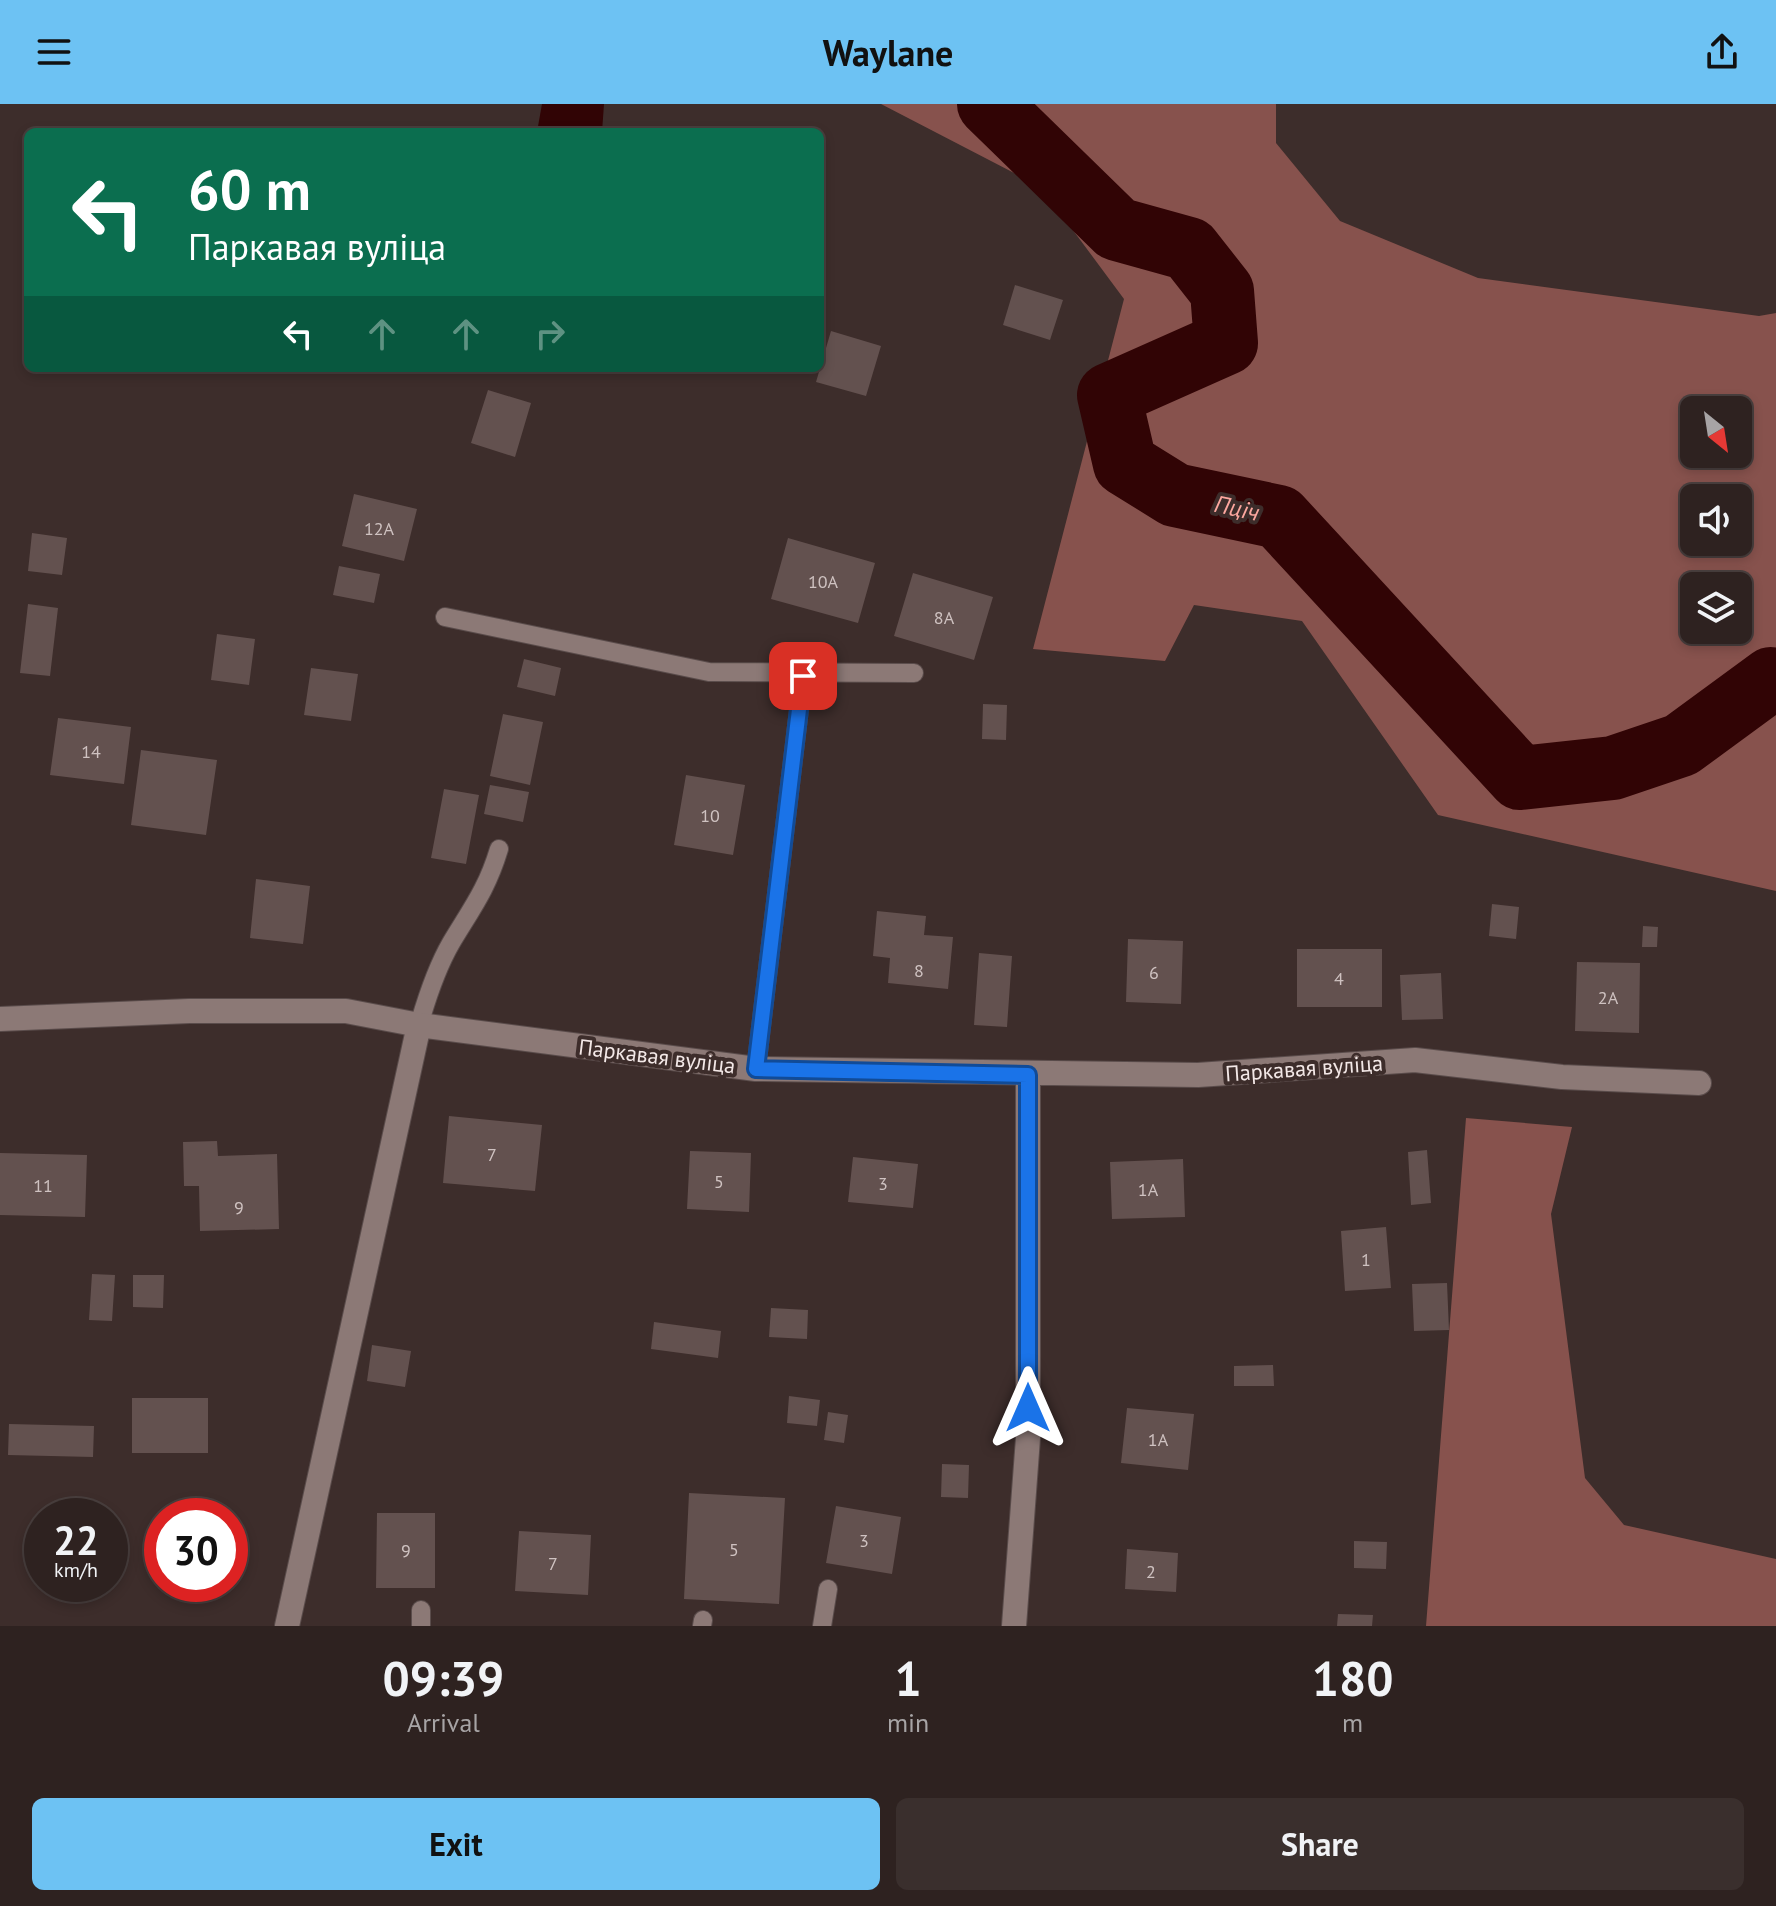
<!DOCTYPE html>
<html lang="en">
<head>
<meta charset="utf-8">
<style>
  body { margin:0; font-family:"PT Sans",sans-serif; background:#3a2f2d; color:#f1f3f6; height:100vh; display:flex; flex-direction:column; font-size:30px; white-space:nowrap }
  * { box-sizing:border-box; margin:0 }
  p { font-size:26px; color:#a7a4a5 }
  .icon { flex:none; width:44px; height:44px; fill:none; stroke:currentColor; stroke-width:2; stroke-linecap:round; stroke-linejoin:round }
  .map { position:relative; height:1522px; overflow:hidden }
  .sheet { display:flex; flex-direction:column; background:#2e2220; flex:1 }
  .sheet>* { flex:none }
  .top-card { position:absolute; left:24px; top:24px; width:800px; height:244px; border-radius:12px; box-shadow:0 4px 12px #0003,0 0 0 2px #493f3e; background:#0b6e4f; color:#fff; overflow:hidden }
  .needle { width:52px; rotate:150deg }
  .fabs { position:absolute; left:1680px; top:292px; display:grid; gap:16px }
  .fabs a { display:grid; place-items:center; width:72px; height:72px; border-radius:12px; background:#2e2220; box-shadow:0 4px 12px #0003,0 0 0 2px #493f3e; font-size:40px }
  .speed { position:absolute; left:24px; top:1394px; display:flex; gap:16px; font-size:40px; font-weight:700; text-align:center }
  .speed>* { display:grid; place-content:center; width:104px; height:104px; border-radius:50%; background:#2e2220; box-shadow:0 4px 12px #0003,0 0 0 2px #493f3e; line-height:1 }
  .speed small { font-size:20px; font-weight:400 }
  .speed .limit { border:12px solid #d22; background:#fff; color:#111 }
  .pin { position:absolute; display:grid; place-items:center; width:68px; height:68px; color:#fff; margin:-34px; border-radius:16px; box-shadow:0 4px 12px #0006 }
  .me { position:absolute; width:88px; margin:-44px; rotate:0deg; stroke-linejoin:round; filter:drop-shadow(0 0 6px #0008) }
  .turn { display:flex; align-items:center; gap:28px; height:168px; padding:0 32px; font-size:36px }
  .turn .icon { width:104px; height:104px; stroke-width:2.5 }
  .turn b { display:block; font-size:56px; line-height:68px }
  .lanes { display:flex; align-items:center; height:76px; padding:0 32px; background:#0003; justify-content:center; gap:40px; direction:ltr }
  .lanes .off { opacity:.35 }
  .eta { display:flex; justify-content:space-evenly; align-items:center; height:136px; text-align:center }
  .eta b { font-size:48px; font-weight:700; line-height:56px }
  .cta { display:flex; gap:16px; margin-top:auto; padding:16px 32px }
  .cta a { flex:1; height:92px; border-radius:12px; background:#6dc2f3; color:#111; font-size:32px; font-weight:700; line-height:92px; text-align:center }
  .cta a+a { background:#3a2f2d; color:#f1f3f6 }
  header { display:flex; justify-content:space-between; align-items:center; height:104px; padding:0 32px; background:#6dc2f3; color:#111; font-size:36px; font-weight:700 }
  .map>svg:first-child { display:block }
  .forest { fill:#87524d; fill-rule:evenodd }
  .water { fill:#310405 }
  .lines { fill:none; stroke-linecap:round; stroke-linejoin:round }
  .river { stroke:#310405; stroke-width:64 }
  .building { fill:#63514f }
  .lane-casing { stroke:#5a4c4b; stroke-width:20 }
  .street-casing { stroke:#5a4c4b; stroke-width:26 }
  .lane { stroke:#8c7976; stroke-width:18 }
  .street { stroke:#8c7976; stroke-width:24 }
  .route-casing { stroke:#114b97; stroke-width:20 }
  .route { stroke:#1a73e8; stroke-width:14 }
  .labels { text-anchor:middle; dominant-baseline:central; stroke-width:8; stroke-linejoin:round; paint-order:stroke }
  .number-label { font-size:18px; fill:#cfc2c1 }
  .street-label { font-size:22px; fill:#f3e8e7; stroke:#3d2d2b }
  .water-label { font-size:24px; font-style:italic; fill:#fda79f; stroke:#3d2d2b }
</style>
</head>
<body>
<header><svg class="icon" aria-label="menu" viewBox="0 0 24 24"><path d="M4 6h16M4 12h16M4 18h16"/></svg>Waylane<svg class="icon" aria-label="share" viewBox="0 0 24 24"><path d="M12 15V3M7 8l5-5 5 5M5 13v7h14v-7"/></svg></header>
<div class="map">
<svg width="1776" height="1522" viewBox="0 0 1776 1522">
  <rect width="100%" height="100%" fill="#3d2d2b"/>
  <path class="forest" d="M881,0h395v39l64,78 138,57 281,38 17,-3v578l-338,-76 -136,-194 -108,-16 -29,56 -132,-12 91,-350 -83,-112zM1694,306h44v44h-44zM1694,394h44v44h-44zM1694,482h44v44h-44z
    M1466,1014l106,9 -21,87 34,264 39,47 152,34v67h-350z"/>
  <path class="water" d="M542,0h62l-2,28h-65z"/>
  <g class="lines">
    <path class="river" d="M989,0l128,125 72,20 33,42 4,52 -117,52 16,69 50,31 104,22 241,261 93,-10 68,-23 90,-66 5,1"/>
  </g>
  <path class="building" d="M1015,181l48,15 -13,40 -47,-15z
    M831,227l50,15 -15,50 -50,-14z
    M488,286l43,13 -16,54 -44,-14z
    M354,390l63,15 -13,52 -62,-15z
    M32,429l35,5 -5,37 -34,-4z
    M788,434l87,25 -17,60 -87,-24z
    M339,462l41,8 -6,29 -41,-8z
    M913,469l80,24 -19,63 -80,-24z
    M28,500l30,4 -8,68 -30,-3z
    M217,530l38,5 -6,46 -38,-5z
    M524,555l37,9 -6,28 -38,-9z
    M311,564l47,6 -7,47 -47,-6z
    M983,600l24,1 -1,35 -24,-1z
    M503,610l40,8 -13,63 -40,-9z
    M58,614l73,9 -7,57 -74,-9z
    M141,646l76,10 -11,75 -75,-10z
    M686,671l59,10 -12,70 -59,-10z
    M490,681l39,7 -6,30 -39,-8z
    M444,685l35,6 -13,69 -35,-6z
    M256,775l54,7 -7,58 -53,-6z
    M1492,800l27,3 -3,32 -27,-3z
    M877,807l49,5 -2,19 29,2 -5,52 -60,-6 2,-25 -17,-2z
    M1643,822l15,1 -1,20h-15z
    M1128,835l55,2 -2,63 -55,-2z
    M1297,845h85v58h-85z
    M979,849l33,3 -5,71 -33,-2z
    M1577,858l63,1 -1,70 -64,-2z
    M1441,869l2,46 -41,1 -2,-45z
    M449,1012l93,9 -7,66 -92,-8z
    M217,1037l1,15 59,-2 2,75 -79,2 -1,-45h-15l-1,-44z
    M1427,1046l4,53 -20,2 -3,-53z
    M690,1047l61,2 -2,59 -62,-3z
    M0,1049l87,2 -2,62 -85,-2z
    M853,1053l65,7 -5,44 -65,-6z
    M1183,1055l2,58 -73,2 -2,-57z
    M1386,1123l5,61 -46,3 -4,-60z
    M92,1170l23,1 -3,46 -23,-1z
    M133,1171h31l-1,33 -30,-1z
    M1447,1179l2,47 -35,1 -2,-47z
    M771,1204l37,2 -1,29 -38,-2z
    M654,1218l67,9 -3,27 -67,-9z
    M372,1241l39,6 -6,36 -38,-6z
    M1273,1261l1,21h-40v-20z
    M789,1292l31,4 -3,26 -30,-3z
    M132,1294h76v55h-76z
    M1127,1304l67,6 -6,56 -67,-7z
    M828,1308l20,3 -4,28 -20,-3z
    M9,1320l85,2 -1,31 -85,-2z
    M942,1360l27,1 -1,33 -27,-1z
    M689,1389l96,5 -6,106 -95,-5z
    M836,1402l65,11 -9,57 -66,-11z
    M377,1409h58v75h-59z
    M519,1427l72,4 -3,60 -73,-4z
    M1354,1437l33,1 -1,27 -32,-1z
    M1127,1445l51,4 -2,39 -51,-3z
    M81,1480h29v5l-29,-2z
    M1338,1510l35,1 -1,11h-35z"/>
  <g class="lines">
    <defs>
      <path id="lane" d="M445,513l264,55 205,1
        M419,921c8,-28 17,-56 32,-82 21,-35 36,-54 48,-94
        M756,965l47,-393
        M421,1522v-16
        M702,1522l1,-6
        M822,1522l6,-37"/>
      <path id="street" d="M0,915l189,-8h157l73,14 337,44 442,6 217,-15 147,17 137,6
        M287,1522l132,-601
        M1014,1522l14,-188v-363"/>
    </defs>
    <use href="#lane" class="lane-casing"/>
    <use href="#street" class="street-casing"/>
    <use href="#lane" class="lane"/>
    <use href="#street" class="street"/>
  </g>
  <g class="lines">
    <defs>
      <path id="route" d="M803,572l-47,393 272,6v333"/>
    </defs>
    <use href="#route" class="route-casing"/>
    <use href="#route" class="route"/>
  </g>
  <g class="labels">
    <g class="number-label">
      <text x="379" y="424">12А</text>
      <text x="823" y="477">10А</text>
      <text x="944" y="513">8А</text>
      <text x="91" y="647">14</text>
      <text x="710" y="711">10</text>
      <text x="919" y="866">8</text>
      <text x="1154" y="868">6</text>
      <text x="1339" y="874">4</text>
      <text x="1608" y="893">2А</text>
      <text x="492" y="1050">7</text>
      <text x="719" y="1077">5</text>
      <text x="883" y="1079">3</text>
      <text x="43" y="1081">11</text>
      <text x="1148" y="1085">1А</text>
      <text x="239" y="1103">9</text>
      <text x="1366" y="1155">1</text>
      <text x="1158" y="1335">1А</text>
      <text x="864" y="1436">3</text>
      <text x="734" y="1445">5</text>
      <text x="406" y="1446">9</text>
      <text x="553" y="1459">7</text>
      <text x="1151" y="1467">2</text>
    </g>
    <g class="street-label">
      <text transform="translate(657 952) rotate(7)">Паркавая вуліца</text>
      <text transform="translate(1304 964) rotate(-4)">Паркавая вуліца</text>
    </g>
    <g class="water-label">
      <text transform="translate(1237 404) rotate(12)">Пціч</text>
    </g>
  </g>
</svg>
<div class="fabs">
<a><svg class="needle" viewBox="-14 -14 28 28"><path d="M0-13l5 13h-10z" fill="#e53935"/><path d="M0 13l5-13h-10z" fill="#a7a4a5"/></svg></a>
<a><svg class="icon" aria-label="sound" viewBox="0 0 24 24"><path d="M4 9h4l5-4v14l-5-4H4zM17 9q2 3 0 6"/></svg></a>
<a><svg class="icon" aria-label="layers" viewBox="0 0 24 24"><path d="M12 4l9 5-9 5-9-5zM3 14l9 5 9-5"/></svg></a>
</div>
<div class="speed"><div>22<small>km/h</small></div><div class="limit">30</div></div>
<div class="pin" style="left:803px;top:572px;background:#d93025"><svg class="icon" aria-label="arrive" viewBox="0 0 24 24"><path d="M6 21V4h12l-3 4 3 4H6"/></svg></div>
<svg class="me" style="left:1028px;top:1304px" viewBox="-20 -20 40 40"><path d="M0-17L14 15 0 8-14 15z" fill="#1a73e8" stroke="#fff" stroke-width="4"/></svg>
<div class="top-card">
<div class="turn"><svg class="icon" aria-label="left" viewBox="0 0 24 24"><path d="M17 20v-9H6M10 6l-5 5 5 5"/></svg><div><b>60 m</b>Паркавая вуліца</div></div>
<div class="lanes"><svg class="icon" aria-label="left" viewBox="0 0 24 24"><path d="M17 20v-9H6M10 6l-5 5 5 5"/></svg><svg class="icon off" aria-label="ahead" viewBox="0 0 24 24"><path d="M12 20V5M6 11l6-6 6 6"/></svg><svg class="icon off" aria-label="ahead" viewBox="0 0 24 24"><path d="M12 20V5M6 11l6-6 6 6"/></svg><svg class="icon off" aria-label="right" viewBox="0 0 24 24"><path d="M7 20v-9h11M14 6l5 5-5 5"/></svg></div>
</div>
</div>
<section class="sheet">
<div class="eta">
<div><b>09:39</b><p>Arrival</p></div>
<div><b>1</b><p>min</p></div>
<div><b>180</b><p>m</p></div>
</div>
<div class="cta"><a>Exit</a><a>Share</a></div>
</section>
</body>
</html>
